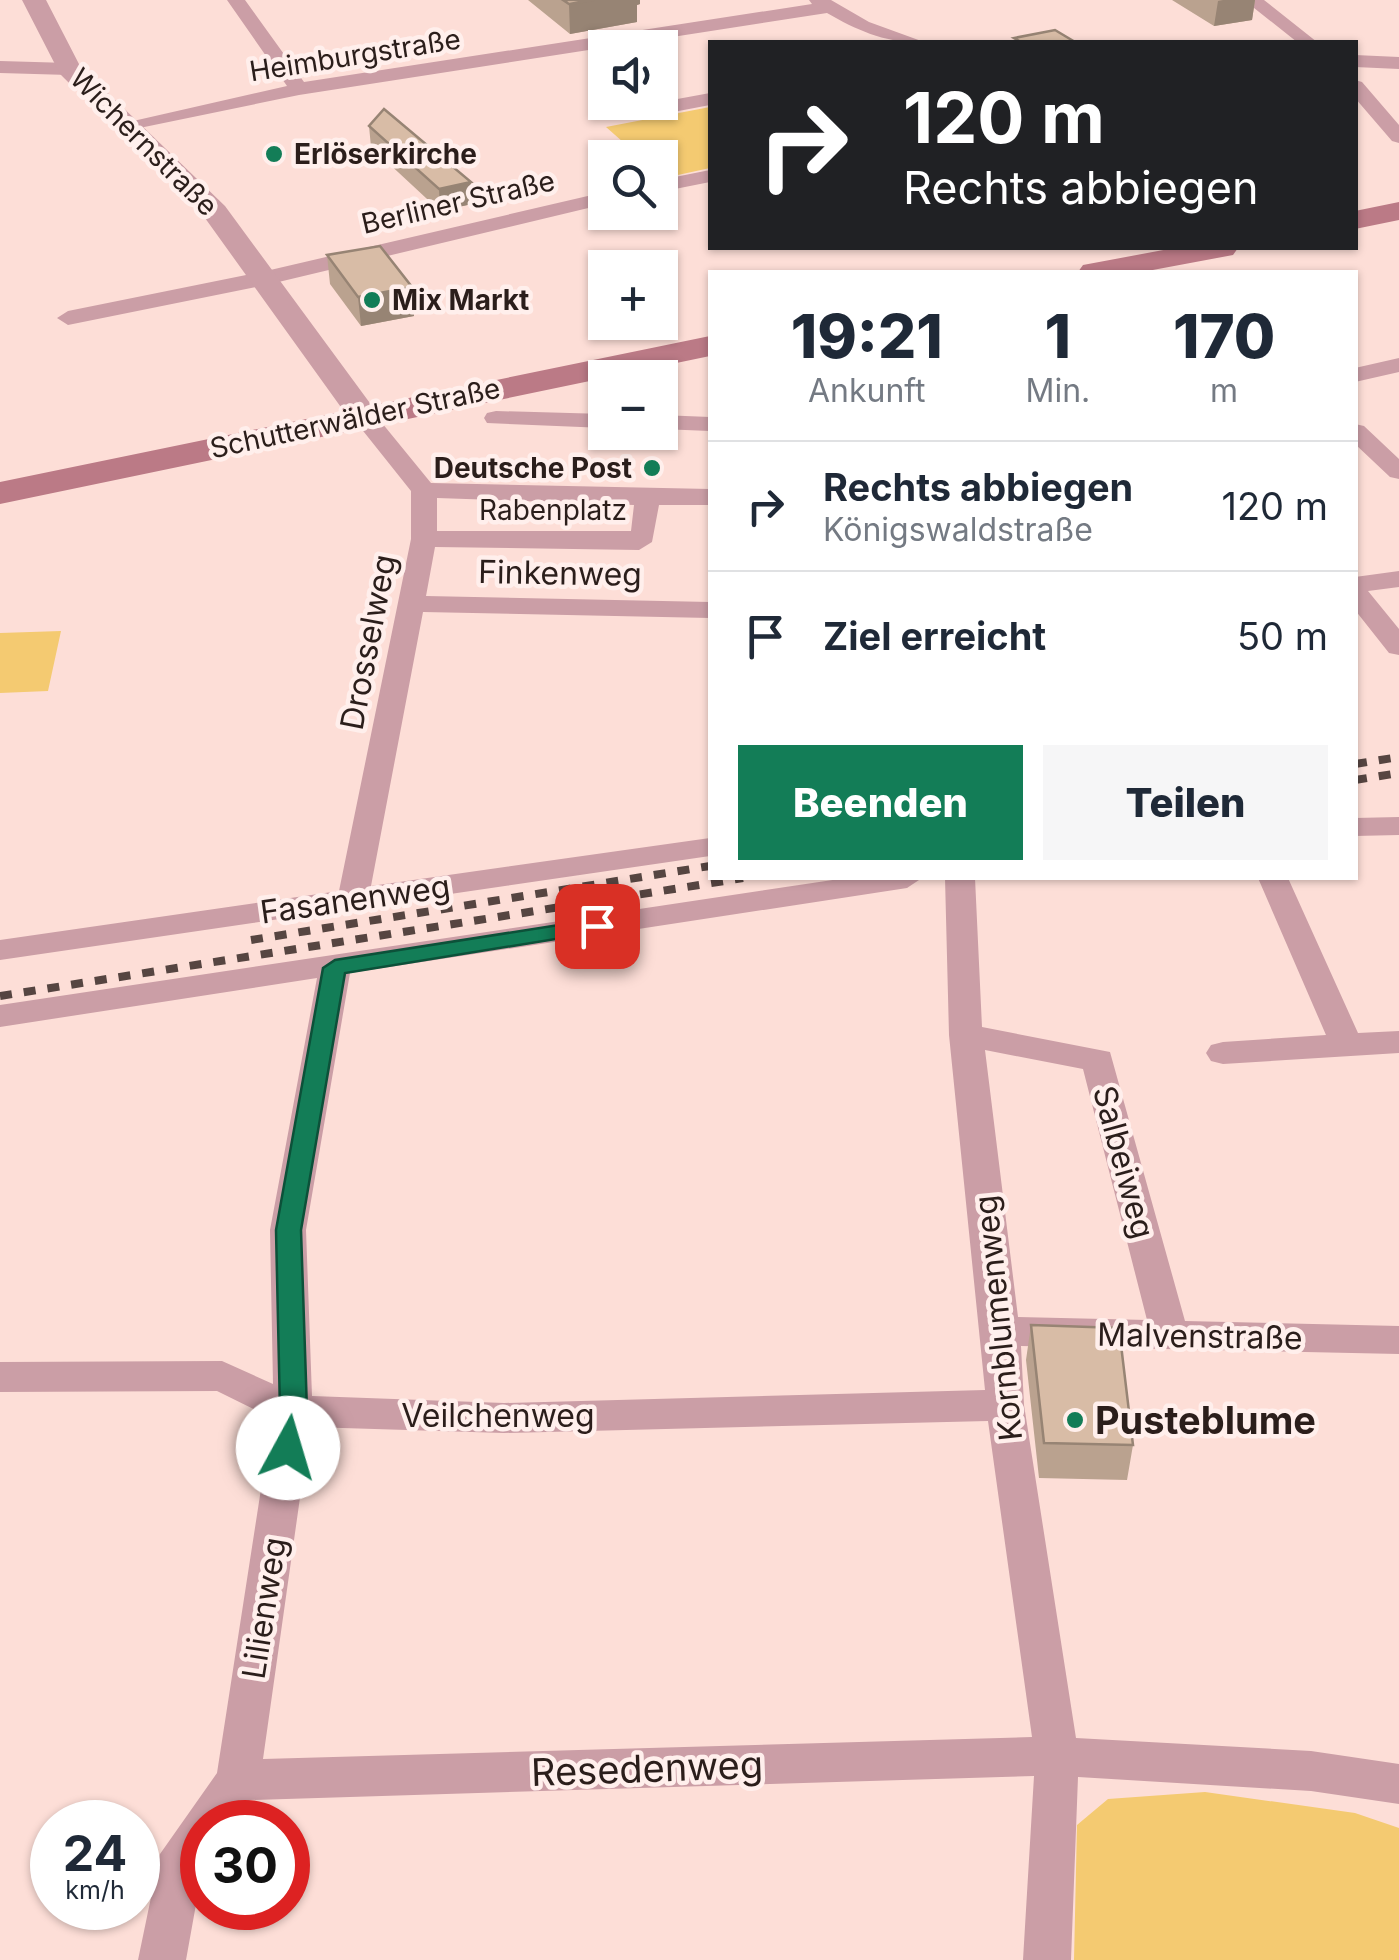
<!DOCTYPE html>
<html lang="de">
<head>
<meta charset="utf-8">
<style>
  body { margin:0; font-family:Inter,sans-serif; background:#f6f6f7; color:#1f2937; height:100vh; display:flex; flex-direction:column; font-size:38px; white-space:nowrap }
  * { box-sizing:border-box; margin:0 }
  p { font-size:32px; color:#747a83 }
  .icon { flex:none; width:55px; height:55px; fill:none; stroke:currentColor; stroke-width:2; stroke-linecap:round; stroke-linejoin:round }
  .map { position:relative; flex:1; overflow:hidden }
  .panel { position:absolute; left:708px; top:270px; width:650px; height:610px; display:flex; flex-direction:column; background:#fff; border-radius:0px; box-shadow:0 2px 8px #0004 }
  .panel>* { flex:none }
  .banner { position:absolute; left:708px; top:40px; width:650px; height:210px; border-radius:0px; box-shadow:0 2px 8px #0004; background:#202124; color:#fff; overflow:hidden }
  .fabs { position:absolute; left:588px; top:30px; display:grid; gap:20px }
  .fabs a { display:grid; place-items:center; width:90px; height:90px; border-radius:0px; background:#fff; box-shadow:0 2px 8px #0004; font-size:50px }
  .speed { position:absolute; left:30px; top:1800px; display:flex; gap:20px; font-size:50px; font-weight:700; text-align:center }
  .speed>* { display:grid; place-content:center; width:130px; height:130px; border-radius:50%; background:#fff; box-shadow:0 2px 8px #0004; line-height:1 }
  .speed small { font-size:25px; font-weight:400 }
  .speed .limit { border:15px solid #d22; background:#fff; color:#111 }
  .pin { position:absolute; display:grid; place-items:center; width:85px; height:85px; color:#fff; margin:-42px; border-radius:20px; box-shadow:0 5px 15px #0006 }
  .me { position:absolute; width:110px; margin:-55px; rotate:6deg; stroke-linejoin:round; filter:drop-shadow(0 0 8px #0008) }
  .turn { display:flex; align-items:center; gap:35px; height:210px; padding:0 30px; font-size:45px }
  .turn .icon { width:130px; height:130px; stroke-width:2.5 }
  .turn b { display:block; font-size:70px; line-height:85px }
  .eta { display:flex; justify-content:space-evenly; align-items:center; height:170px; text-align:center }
  .eta b { font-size:60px; font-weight:800; line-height:70px }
  .action { display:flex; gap:20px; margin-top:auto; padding:20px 30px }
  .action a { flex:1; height:115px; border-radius:0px; background:#137d57; color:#fff; font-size:40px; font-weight:800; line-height:115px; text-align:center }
  .action a+a { background:#f6f6f7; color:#1f2937 }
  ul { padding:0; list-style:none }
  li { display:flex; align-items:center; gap:30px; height:130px; padding:0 30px; border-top:2px solid #e0e1e3 }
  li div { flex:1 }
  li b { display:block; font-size:38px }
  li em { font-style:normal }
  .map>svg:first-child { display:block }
  .green { fill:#f4ca71 }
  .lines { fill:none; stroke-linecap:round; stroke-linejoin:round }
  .minor { fill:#cb9ea6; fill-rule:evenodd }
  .tertiary { fill:#cb9ea6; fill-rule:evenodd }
  .secondary { fill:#bb7a86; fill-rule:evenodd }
  .rail { stroke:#564541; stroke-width:8; stroke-dasharray:12 12; stroke-linecap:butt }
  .wall { fill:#baa28f }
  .shaded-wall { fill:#978474 }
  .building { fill:#d8bca6; stroke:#978474; stroke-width:2.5 }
  .route { fill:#137d57; stroke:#0c5139; stroke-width:2.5 }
  .poi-dot { fill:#137d57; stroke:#ffefec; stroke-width:4 }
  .labels { text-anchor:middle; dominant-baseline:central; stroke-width:9; stroke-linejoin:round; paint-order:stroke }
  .far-street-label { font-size:28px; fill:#2b1e1b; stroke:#ffefec }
  .far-poi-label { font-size:28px; font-weight:bold; fill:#2b1e1b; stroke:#ffefec; text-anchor:start }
  .street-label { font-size:32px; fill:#2b1e1b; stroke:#ffefec }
  .near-poi-label { font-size:38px; font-weight:bold; fill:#2b1e1b; stroke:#ffefec; text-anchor:start }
  .near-street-label { font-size:38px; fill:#2b1e1b; stroke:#ffefec }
</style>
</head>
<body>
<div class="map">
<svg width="1399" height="1960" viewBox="0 0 1399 1960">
  <rect width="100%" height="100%" fill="#fdded7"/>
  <path class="green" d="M710,107v61l-46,10 -4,-20 -20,-1 -34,-30z
    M61,631l-13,60 -48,2v-60z
    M1205,1792l150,21 44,15v132h-325l3,-135 31,-26z"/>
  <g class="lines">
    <path class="minor" d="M227,0h18l59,82 508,-78 -3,-4h22l38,22 55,20c-36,2 -66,-11 -97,-29l-528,82 -179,37v-8l167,-38z
      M1244,0h20l53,42h-20z
      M1355,55l44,2v12l-44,-2z
      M0,61l69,2 9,6 -9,6 -69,-2z
      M1355,80l7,2 37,43v18l-7,-2 -37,-43z
      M710,93v12l-42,8 -17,-11h9v-7l12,5z
      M710,170v12l-50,10v-12z
      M605,192v12l-339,81 -198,40 -11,-7 11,-7 198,-40z
      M1399,358v14l-44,10v-14z
      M364,410l9,2 58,71 279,6v16h-51l-7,37 -13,8 -204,-3 -9,49 284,6v16l-287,-6 -52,274 339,-48v18l-710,104v-20l339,-49 72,-352v-48l-59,-74zM437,498l197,7 -3,26h-194z
      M496,411l109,3v14l-118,-5 -3,-5 3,-5z
      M660,415l50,2v14l-50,-2z
      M1355,424l9,2 35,33v20l-9,-2 -35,-33z
      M1399,571v16l-31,4 31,38v26l-10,-2 -34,-43v-33z
      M1399,817v18l-44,1v-18z
      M846,878h76l-15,10 -557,85 -44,257 6,166 192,7 481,-13 -36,-355 -4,-157h30l7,149 128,25 75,269 214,5v28l-378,-8 3,59 52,333 235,13 88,13v40l-88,-13 -233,-14 -7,183h-48l11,-184 -784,24 -18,22h-30v49l-16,89h-48l22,-106 57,-81 55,-355 -55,-27 -217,1v-30l222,-1 51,23 -3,-154 47,-252 -317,49v-22zM985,1050l98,19 64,251 -129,-3zM988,1421l44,316 -769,22 47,-332 194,6z
      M1258,878h30l70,155 41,-2v22l-176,11 -12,-3 -5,-8 5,-8 12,-3 103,-7z"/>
    <path class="tertiary" d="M22,0h24l34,66 145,140 150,204 5,7 -5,7h-22l-148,-206 -145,-144z"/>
    <path class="secondary" d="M1399,202v18l-44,9v-18z
      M1174,248h64l-5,7 -91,17h-64l5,-7z
      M710,336v20l-710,148v-22z"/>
    <path class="rail" d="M1355,764l44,-7
      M1355,780l44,-7
      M251,940l459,-74
      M0,996l743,-118"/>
  </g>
  <path class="wall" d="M528,0h112v4l-3,1v17l-67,12z
    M1172,0h83l-3,20 -38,6z
    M369,126l102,56 1,22 -32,7 -69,-64z
    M327,255l85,32 2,29 -53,10 -31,-42z
    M1031,1325l102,120 -6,35 -88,-2 -13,-118z"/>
  <path class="shaded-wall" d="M594,0h46v4l-3,1v17l-67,12 -1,-30z
    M1223,0h32l-3,20 -38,6 4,-25z
    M471,182l1,22 -32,7 -1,-22z
    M412,287l2,29 -53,10 -3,-29z"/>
  <path class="building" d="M563,0h31l-25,4z
    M1055,30l20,12h-54l-7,-4z
    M384,109l87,73 -32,7 -70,-63z
    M380,246l32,41 -54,10 -31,-42z
    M1031,1325l88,3 14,117 -89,-2z"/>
  <path class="route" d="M597,919l8,2v10l-260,42 -44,257 6,181 -9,45h-20l-4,-8 6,-37 -4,-181 47,-262 12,-8z"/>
  <g class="poi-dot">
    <circle cx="274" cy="154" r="10"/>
    <circle cx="372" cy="300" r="10"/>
    <circle cx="652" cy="468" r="10"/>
    <circle cx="1075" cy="1420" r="10"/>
  </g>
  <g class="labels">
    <g class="far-street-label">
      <text transform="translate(355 55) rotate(-9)">Heimburgstraße</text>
      <text transform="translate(144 142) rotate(45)">Wichernstraße</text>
      <text transform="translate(458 202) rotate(-13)">Berliner Straße</text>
      <text transform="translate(355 418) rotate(-12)">Schutterwälder Straße</text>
      <text x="553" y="510">Rabenplatz</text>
    </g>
    <g class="far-poi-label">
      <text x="294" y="154">Erlöserkirche</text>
      <text x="392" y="300">Mix Markt</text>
      <text x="632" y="468" text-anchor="end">Deutsche Post</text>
    </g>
    <g class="street-label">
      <text transform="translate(560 573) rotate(1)">Finkenweg</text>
      <text transform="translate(368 642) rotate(-79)">Drosselweg</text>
      <text transform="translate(355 899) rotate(-8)">Fasanenweg</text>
      <text transform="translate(1124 1162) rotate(75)">Salbeiweg</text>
      <text transform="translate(998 1318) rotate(-96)">Kornblumenweg</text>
      <text transform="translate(1200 1336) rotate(1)">Malvenstraße</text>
      <text x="498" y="1415">Veilchenweg</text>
      <text transform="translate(264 1608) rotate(-81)">Lilienweg</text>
    </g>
    <g class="near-poi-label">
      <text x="1095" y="1420">Pusteblume</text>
    </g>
    <g class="near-street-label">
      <text transform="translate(647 1768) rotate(-2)">Resedenweg</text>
    </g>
  </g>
</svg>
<div class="fabs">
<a><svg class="icon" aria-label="sound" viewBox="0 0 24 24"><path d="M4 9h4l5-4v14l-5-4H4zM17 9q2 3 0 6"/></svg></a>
<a><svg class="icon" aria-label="search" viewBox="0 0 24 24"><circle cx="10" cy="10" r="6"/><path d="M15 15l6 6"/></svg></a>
<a>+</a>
<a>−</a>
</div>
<div class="speed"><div>24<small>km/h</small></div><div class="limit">30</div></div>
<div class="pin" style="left:597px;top:926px;background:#d93025"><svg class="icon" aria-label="arrive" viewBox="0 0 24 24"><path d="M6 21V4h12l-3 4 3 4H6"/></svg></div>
<svg class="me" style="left:288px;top:1448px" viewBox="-20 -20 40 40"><circle r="19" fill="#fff"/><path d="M0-13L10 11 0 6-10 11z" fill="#137d57"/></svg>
<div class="banner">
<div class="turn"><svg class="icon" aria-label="right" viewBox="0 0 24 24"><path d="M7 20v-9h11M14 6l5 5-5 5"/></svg><div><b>120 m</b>Rechts abbiegen</div></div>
</div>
<section class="panel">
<div class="eta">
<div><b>19:21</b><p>Ankunft</p></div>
<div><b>1</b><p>Min.</p></div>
<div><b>170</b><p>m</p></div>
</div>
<ul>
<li><svg class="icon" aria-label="right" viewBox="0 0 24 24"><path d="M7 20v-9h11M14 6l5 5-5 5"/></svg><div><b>Rechts abbiegen</b><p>Königswaldstraße</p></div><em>120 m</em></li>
<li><svg class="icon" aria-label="arrive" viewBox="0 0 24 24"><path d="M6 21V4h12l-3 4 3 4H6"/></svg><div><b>Ziel erreicht</b></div><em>50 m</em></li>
</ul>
<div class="action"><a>Beenden</a><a>Teilen</a></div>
</section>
</div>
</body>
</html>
